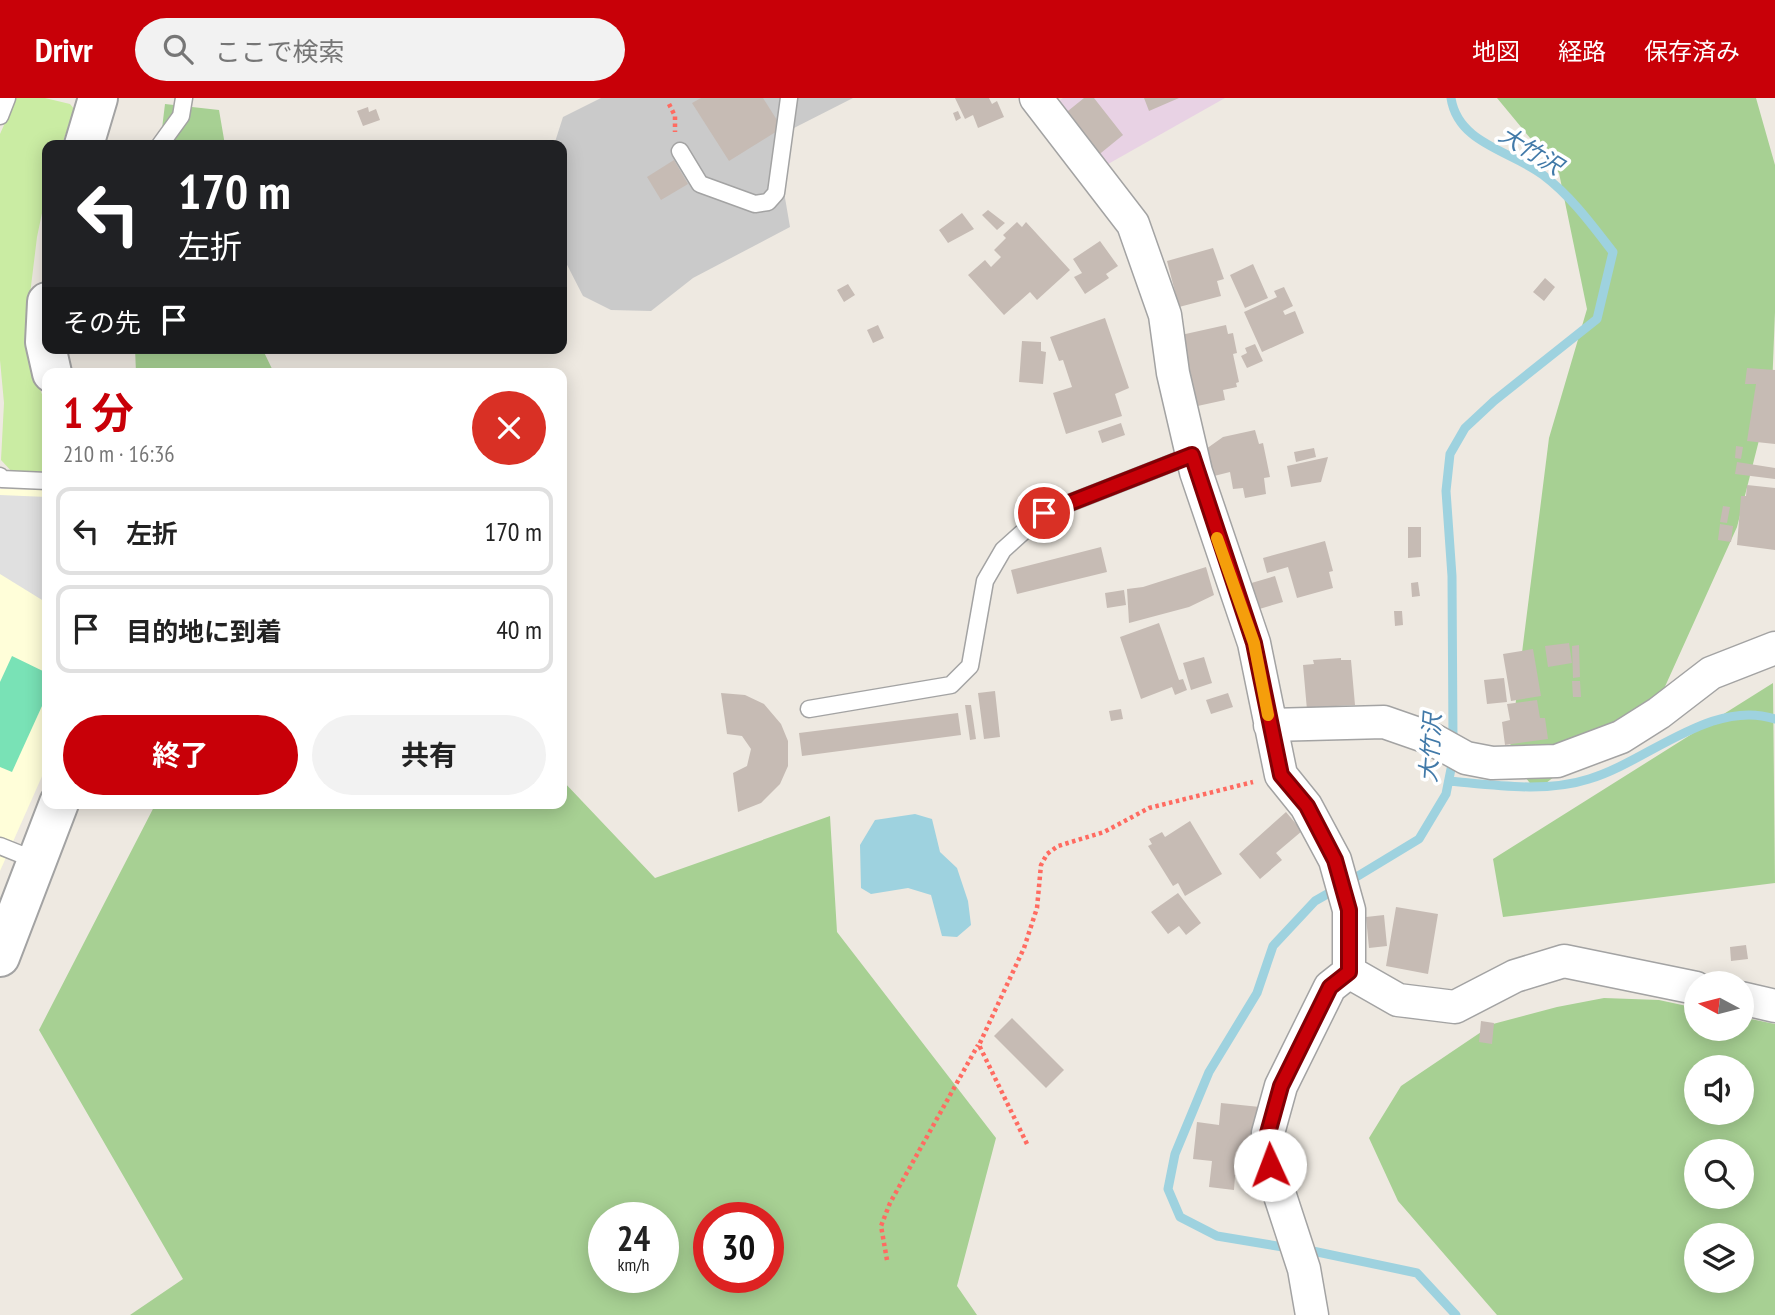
<!DOCTYPE html>
<html lang="ja">
<head>
<meta charset="utf-8">
<style>
  body { margin:0; font-family:"PT Sans Narrow","Noto Sans JP",sans-serif; background:#f2f2f2; color:#222; height:100vh; display:flex; flex-direction:column; font-size:26px; white-space:nowrap }
  * { box-sizing:border-box; margin:0 }
  p { font-size:23px; color:#767676 }
  .icon { flex:none; width:38px; height:38px; fill:none; stroke:currentColor; stroke-width:2; stroke-linecap:round; stroke-linejoin:round }
  .map { position:relative; flex:1; overflow:hidden }
  .sheet { position:absolute; left:42px; top:270px; width:525px; height:441px; display:flex; flex-direction:column; background:#fff; border-radius:14px; box-shadow:0 4px 18px #0003 }
  .sheet>* { flex:none }
  .top-card { position:absolute; left:42px; top:42px; width:525px; height:214px; border-radius:14px; box-shadow:0 4px 18px #0003; background:#202124; color:#fff; overflow:hidden }
  .needle { width:46px; rotate:277deg }
  .tools { position:absolute; left:1684px; top:873px; display:grid; gap:14px }
  .tools a { display:grid; place-items:center; width:70px; height:70px; border-radius:50%; background:#fff; box-shadow:0 4px 18px #0003; font-size:35px }
  .speed { position:absolute; left:588px; top:1104px; display:flex; gap:14px; font-size:35px; font-weight:700; text-align:center }
  .speed>* { display:grid; place-content:center; width:91px; height:91px; border-radius:50%; background:#fff; box-shadow:0 4px 18px #0003; line-height:1 }
  .speed small { font-size:18px; font-weight:400 }
  .speed .limit { border:10px solid #d22; background:#fff; color:#111 }
  .pin { position:absolute; display:grid; place-items:center; width:60px; height:60px; color:#fff; margin:-30px; border:4px solid #fff; border-radius:50%; box-shadow:0 2px 7px #0007 }
  .me { position:absolute; width:77px; margin:-38px; rotate:358deg; stroke-linejoin:round; filter:drop-shadow(0 0 5px #0008) }
  .turn { display:flex; align-items:center; gap:24px; height:147px; padding:0 21px; font-size:32px }
  .turn .icon { width:91px; height:91px; stroke-width:2.5 }
  .turn b { display:block; font-size:49px; line-height:60px }
  .then { display:flex; align-items:center; height:66px; padding:0 21px; background:#0003; gap:14px; font-size:26px }
  .round { display:grid; place-items:center; flex:none; width:74px; height:74px; border-radius:37px; background:#f2f2f2 }
  .head { display:flex; align-items:center; justify-content:space-between; height:119px; padding:0 21px }
  h1 { font-size:42px; font-weight:700; line-height:52px; color:#c80008 }
  .action { display:flex; gap:14px; margin-top:auto; padding:14px 21px }
  .action a { flex:1; height:80px; border-radius:42px; background:#c80008; color:#fff; font-size:28px; font-weight:700; line-height:80px; text-align:center }
  .action a+a { background:#f2f2f2; color:#222 }
  ul { padding:0; list-style:none }
  li { display:flex; align-items:center; gap:21px; height:88px; margin:0 14px 10px; padding:0 7px; border:4px solid #e0e0e0; border-radius:14px }
  li div { flex:1 }
  li b { display:block; font-size:26px }
  li em { font-style:normal }
  header { display:flex; align-items:center; gap:42px; box-sizing:border-box; height:98px; padding:0 35px; background:#c80008; color:#fff }
  header strong { font-size:33px }
  nav { display:flex; gap:38px; margin-inline-start:auto; font-size:24px }
  .search { width:490px; height:63px; background:#f2f2f2; display:flex; align-items:center; gap:18px; box-sizing:border-box; padding:0 24px; border-radius:38px; color:#767676; font-size:26px }
  .map>svg:first-child { display:block }
  .industrial { fill:#e8d2e4 }
  .education { fill:#fffed9 }
  .religious { fill:#cacaca }
  .grass { fill:#caeca3 }
  .forest { fill:#a7d093; fill-rule:evenodd }
  .pitch { fill:#79e2b6 }
  .parking { fill:#e0e0e0 }
  .water { fill:#9ed2df }
  .lines { fill:none; stroke-linecap:round; stroke-linejoin:round }
  .stream { stroke:#9ed2df; stroke-width:9 }
  .building { fill:#c6bbb4 }
  .service-casing { stroke:#a3a3a3; stroke-width:19 }
  .minor-casing { stroke:#a3a3a3; stroke-width:35 }
  .tertiary-casing { stroke:#a3a3a3; stroke-width:42 }
  .path { stroke:#ff6b61; stroke-width:4.5; stroke-dasharray:3.5 3.5; stroke-linecap:butt }
  .service { stroke:#fff; stroke-width:16 }
  .minor { stroke:#fff; stroke-width:32 }
  .tertiary { stroke:#fff; stroke-width:38 }
  .route-casing { stroke:#820005; stroke-width:18 }
  .route { stroke:#c80008; stroke-width:12 }
  .slow { stroke:#f59e0b; stroke-width:12 }
  .labels { text-anchor:middle; dominant-baseline:central; stroke-width:7; stroke-linejoin:round; paint-order:stroke }
  .water-label { font-size:23px; font-style:italic; fill:#4179a8; stroke:#fff }
</style>
</head>
<body>
<header>
<strong>Drivr</strong>
<div class="search"><svg class="icon" aria-label="search" viewBox="0 0 24 24"><circle cx="10" cy="10" r="6"/><path d="M15 15l6 6"/></svg>ここで検索</div>
<nav><a>地図</a><a>経路</a><a>保存済み</a></nav>
</header>
<div class="map">
<svg width="1775" height="1217" viewBox="0 0 1775 1217">
  <rect width="100%" height="100%" fill="#eee9e1"/>
  <path class="industrial" d="M1063,0h162l-124,70 -50,-62z"/>
  <path class="education" d="M0,391l47,1v275l-47,106z"/>
  <path class="religious" d="M601,0h252l-61,31 -8,63 6,35 -97,51 -42,33 -40,-1 -28,-14 -21,-41v-110h-8l9,-28z"/>
  <path class="grass" d="M16,0h29l25,6 4,5 -12,36h-15v44l-10,48 -11,90 4,39 17,40v65l-33,3 -13,-14 3,-57 -4,-43v-226z"/>
  <path class="forest" d="M1497,0h259l19,67v147l-3,77 -35,138 -74,164 -127,100 -27,-35 40,-318 38,-129 -28,-136z
    M165,6l54,6 6,35h-65z
    M135,250h127l12,25h-138z
    M1773,585l2,200 -272,34 -10,-58z
    M562,682l93,98 175,-62 7,116 159,206 -39,148 20,29h-847l53,-36 -144,-249 117,-227h406zM663,1120v60h-59v-60zM709,1120h59v60h-59z
    M1604,900l55,2 37,8v21h45v-12l34,7v291h-278l-99,-114 -29,-63 32,-52 92,-62 64,-17zM1696,970h45v45h-45zM1696,1054h45v45h-45zM1696,1138h45v45h-45z"/>
  <path class="pitch" d="M12,558l35,17v22l-35,77 -12,-5v-85z"/>
  <path class="parking" d="M0,397l47,2v106l-47,-29z"/>
  <path class="water" d="M915,716l17,5 8,33 17,16 11,33 3,24 -14,12 -15,-1 -11,-41 -23,-7 -37,6 -10,-6 -1,-43 15,-25z"/>
  <g class="lines">
    <path class="stream" d="M1451,0c7,46 61,53 92,77 28,21 49,50 70,77l-16,67 -103,82 -29,27 -15,26 -4,37 6,85 1,166
      M1449,683c45,4 97,12 140,-2 58,-17 123,-81 186,-60
      M1348,784l71,-43 27,-45 7,-35
      M1289,1150l-72,-12 -37,-19 -12,-28 7,-35 34,-82 48,-79 16,-47 42,-45 21,-12
      M1303,1151l114,24 39,42"/>
  </g>
  <path class="building" d="M701,0h62l19,30 -53,33 -37,-58z
    M955,0h34l3,6 5,-3 7,16 -26,11 -5,-13 -8,4z
    M1084,0h10l29,37 -27,22 -33,-42z
    M1144,0h35l-30,13z
    M368,9l1,5 7,-3 4,11 -17,6 -6,-15z
    M958,13l3,7 -5,3 -3,-8z
    M674,62l14,24 -27,16 -14,-23z
    M988,112l17,13 -8,7 -15,-15z
    M962,115l12,16 -26,14 -9,-13z
    M1017,124l5,5 4,-5 44,48 -33,30 -7,-8 -26,23 -36,-40 17,-15 6,7 10,-10 -7,-7 12,-12 -3,-3z
    M1100,143l18,25 -12,8 3,4 -24,16 -11,-17 8,-4 -9,-14z
    M1213,150l11,31 -7,2 4,15 -42,11 -12,-46z
    M1253,166l15,34 -23,10 -15,-33z
    M1545,180l10,9 -11,14 -11,-9z
    M848,186l7,11 -11,7 -7,-12z
    M1284,189l9,19 -10,5 2,4 10,-4 9,22 -42,19 -18,-40 33,-15 -3,-6z
    M1105,220l24,70 -14,6 7,22 -56,18 -13,-41 19,-6 -9,-27 -4,1 -9,-24z
    M878,227l6,13 -11,5 -6,-13z
    M1226,227l2,9 5,-1 4,20 -4,1 6,28 -3,1 1,4 -14,3 2,10 -32,7 -12,-72z
    M1022,243l19,1v9l5,1 -3,32 -24,-2z
    M1255,246l8,17 -16,7 -6,-12 6,-3 -2,-5z
    M1747,270l28,2v74l-28,-3 9,-57h-11z
    M1121,325l4,12 -23,8 -4,-12z
    M1255,332l4,14 4,-1 7,34 -6,1 2,16 -21,4 -2,-10 -10,1 -3,-17 -16,4 -8,-27 17,-12z
    M1736,348l7,1 -2,12 -6,-1z
    M1314,350l2,9 -20,5 -2,-10z
    M1328,359l-7,25 -30,5 -4,-21z
    M1737,364l38,6v11l-40,-5z
    M1747,387l28,3v62l-38,-5 4,-49h5z
    M1723,408l7,1 -3,16 -7,-1z
    M1720,426l13,2 -2,16 -13,-2z
    M1408,429h13v30l-13,1z
    M1325,443l8,30 -4,1 4,16 -36,10 -9,-31 -21,6 -4,-15z
    M1101,449l6,25 -90,22 -6,-24z
    M1206,469l8,28 -25,12 -60,16 -2,-34 16,-2z
    M1275,478l8,26 -27,8 -8,-26z
    M1418,484l2,14 -8,1 -1,-14z
    M1124,492l2,15 -19,3 -2,-15z
    M1394,513h8l1,14 -8,1z
    M1159,525l20,57 4,-1 4,11 -12,5 -3,-8 -31,12 -21,-62z
    M1569,545l3,20 -24,4 -3,-21z
    M1579,547l1,32 -7,1 -1,-32z
    M1533,551l8,47 -30,5 -8,-47z
    M1204,559l8,26 -21,7 -8,-27z
    M1341,560v2h10l4,45 -19,1v8l-29,-4 -4,-45 11,-1 -1,-4z
    M1504,580l3,24 -20,2 -3,-24z
    M1572,583h8l1,16h-8z
    M995,593l5,46 -16,2 -6,-46z
    M721,595l24,2 19,9 17,20 7,17v25l-8,18 -19,19 -23,9 -5,-39 14,-7 4,-17 -9,-13 -15,-2z
    M1228,595l5,14 -22,7 -5,-14z
    M1537,602l3,18h5l3,21 -43,6 -3,-23 8,-2 -3,-16z
    M965,607h6l5,34 -6,1z
    M1121,611l2,10 -12,2 -2,-10z
    M958,615l3,22 -159,21 -3,-23z
    M1286,714l16,19 -26,22 6,7 -22,19 -21,-25z
    M1190,723l32,53 -37,22 -7,-13 -5,3 -25,-40 4,-2 -3,-5 13,-7 3,5z
    M1178,795l23,30 -15,12 -7,-9 -11,8 -17,-22z
    M1396,809l42,7 -10,60 -42,-8z
    M1384,817l3,31 -18,2 -3,-31z
    M1746,847l2,14 -17,2 -1,-14z
    M1012,920l52,52 -18,18 -52,-52z
    M1481,923l13,2 -2,21 -13,-2z
    M1221,1005l39,4 -3,71 -22,-2 -1,14 -25,-3 3,-26 -19,-2 4,-37 22,3z"/>
  <g class="lines">
    <defs>
      <path id="service" d="M0,18l7,-18
        M160,47l21,-29 3,-18
        M680,53l20,33 55,20 13,-2 8,-9 13,-95
        M0,378l2,3 45,2
        M809,611l142,-24 19,-19 15,-85 18,-31 41,-37 148,-58
        M0,748l35,14"/>
      <path id="minor" d="M1036,0l97,126 32,91 8,58 23,99 58,171 27,132 25,31 29,54 14,50v62
        M1270,627l114,-3 46,16 36,20 26,5 65,-2 64,-24 38,-24 52,-40 64,-25
        M1349,874l49,28 57,7 60,-31 49,-15 132,27
        M1741,900l34,8
        M1312,1217l-8,-46 -34,-104 -2,-32 13,-47 49,-99 19,-15"/>
      <path id="tertiary" d="M84,47l14,-47
        M47,204l-2,40 7,31
        M0,859l59,-154"/>
    </defs>
    <use href="#service" class="service-casing"/>
    <use href="#minor" class="minor-casing"/>
    <use href="#tertiary" class="tertiary-casing"/>
    <path class="path" d="M669,6l6,12v16
      M1027,1046l-48,-99 45,-97 13,-40 4,-43 6,-11 11,-8 46,-14 45,-24 104,-26
      M887,1162l-6,-34 9,-23 88,-158"/>
    <use href="#service" class="service"/>
    <use href="#minor" class="minor"/>
    <use href="#tertiary" class="tertiary"/>
  </g>
  <g class="lines">
    <defs>
      <path id="route" d="M1044,415l148,-58 62,188 27,132 26,31 28,54 14,50v62l-19,15 -49,99 -13,47 2,32"/>
    </defs>
    <use href="#route" class="route-casing"/>
    <use href="#route" class="route"/>
    <path class="slow" d="M1217,440l37,105 14,72"/>
  </g>
  <g class="labels">
    <g class="water-label">
      <text transform="translate(1531 52) rotate(32)">大竹沢</text>
      <text transform="translate(1430 650) rotate(-86)">大竹沢</text>
    </g>
  </g>
</svg>
<div class="tools">
<a><svg class="needle" viewBox="-14 -14 28 28"><path d="M0-13l5 13h-10z" fill="#e53935"/><path d="M0 13l5-13h-10z" fill="#767676"/></svg></a>
<a><svg class="icon" aria-label="sound" viewBox="0 0 24 24"><path d="M4 9h4l5-4v14l-5-4H4zM17 9q2 3 0 6"/></svg></a>
<a><svg class="icon" aria-label="search" viewBox="0 0 24 24"><circle cx="10" cy="10" r="6"/><path d="M15 15l6 6"/></svg></a>
<a><svg class="icon" aria-label="layers" viewBox="0 0 24 24"><path d="M12 4l9 5-9 5-9-5zM3 14l9 5 9-5"/></svg></a>
</div>
<div class="speed"><div>24<small>km/h</small></div><div class="limit">30</div></div>
<div class="pin" style="left:1044px;top:415px;background:#d93025"><svg class="icon" aria-label="arrive" viewBox="0 0 24 24"><path d="M6 21V4h12l-3 4 3 4H6"/></svg></div>
<svg class="me" style="left:1270px;top:1067px" viewBox="-20 -20 40 40"><circle r="19" fill="#fff"/><path d="M0-13L10 11 0 6-10 11z" fill="#c80008"/></svg>
<div class="top-card">
<div class="turn"><svg class="icon" aria-label="left" viewBox="0 0 24 24"><path d="M17 20v-9H6M10 6l-5 5 5 5"/></svg><div><b>170 m</b>左折</div></div>
<div class="then">その先<svg class="icon" aria-label="arrive" viewBox="0 0 24 24"><path d="M6 21V4h12l-3 4 3 4H6"/></svg></div>
</div>
<section class="sheet">
<div class="head"><div><h1>1 分</h1><p>210 m · 16:36</p></div><a class="round" style="background:#d93025;color:#fff"><svg class="icon" aria-label="close" viewBox="0 0 24 24"><path d="M6 6l12 12M18 6L6 18"/></svg></a></div>
<ul>
<li><svg class="icon" aria-label="left" viewBox="0 0 24 24"><path d="M17 20v-9H6M10 6l-5 5 5 5"/></svg><div><b>左折</b></div><em>170 m</em></li>
<li><svg class="icon" aria-label="arrive" viewBox="0 0 24 24"><path d="M6 21V4h12l-3 4 3 4H6"/></svg><div><b>目的地に到着</b></div><em>40 m</em></li>
</ul>
<div class="action"><a>終了</a><a>共有</a></div>
</section>
</div>
</body>
</html>
